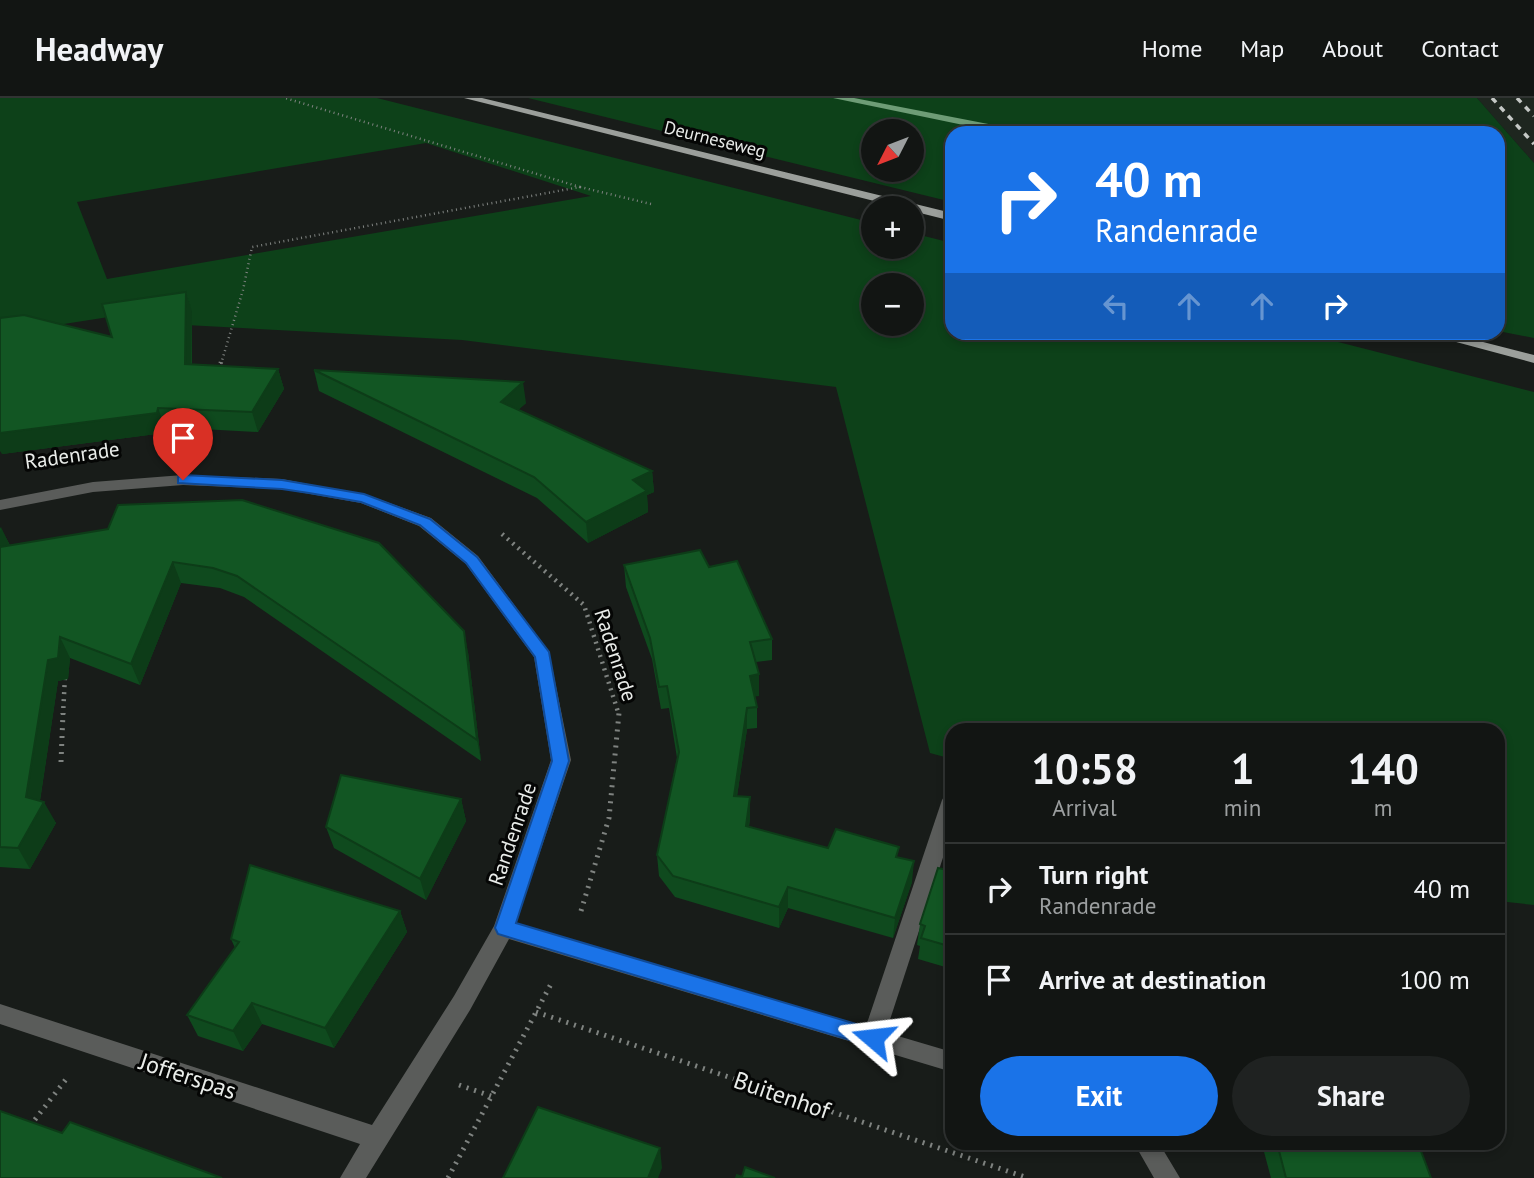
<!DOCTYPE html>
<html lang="en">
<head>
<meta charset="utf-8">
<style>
  body { margin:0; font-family:"PT Sans",sans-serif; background:#1f2221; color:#f1f3f6; height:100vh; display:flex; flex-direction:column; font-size:26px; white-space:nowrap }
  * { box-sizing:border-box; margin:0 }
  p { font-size:23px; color:#9c9fa0 }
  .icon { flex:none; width:38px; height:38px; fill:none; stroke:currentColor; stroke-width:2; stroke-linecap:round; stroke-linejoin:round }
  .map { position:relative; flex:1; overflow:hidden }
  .drawer { position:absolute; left:945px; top:625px; width:560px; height:427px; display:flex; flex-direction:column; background:#121513; border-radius:21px; box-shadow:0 4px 10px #0003,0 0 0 2px #313433 }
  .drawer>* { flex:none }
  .hud { position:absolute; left:945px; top:28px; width:560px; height:214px; border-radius:21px; box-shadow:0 4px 10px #0003,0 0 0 2px #313433; background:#1a73e8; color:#fff; overflow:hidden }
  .needle { width:46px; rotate:228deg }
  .fabs { position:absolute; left:861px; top:21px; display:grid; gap:14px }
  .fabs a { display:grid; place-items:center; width:63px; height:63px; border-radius:50%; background:#121513; box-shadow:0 4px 10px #0003,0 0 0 2px #313433; font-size:35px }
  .pin { position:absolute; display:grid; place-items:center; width:60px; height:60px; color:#fff; margin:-72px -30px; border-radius:50% 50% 50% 0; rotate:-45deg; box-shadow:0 0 7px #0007 }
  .pin .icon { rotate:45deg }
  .me { position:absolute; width:77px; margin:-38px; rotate:287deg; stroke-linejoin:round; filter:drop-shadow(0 0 5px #0008) }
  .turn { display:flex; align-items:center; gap:24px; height:147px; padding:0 35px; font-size:32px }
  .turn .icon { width:91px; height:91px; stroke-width:2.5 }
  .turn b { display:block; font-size:49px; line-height:60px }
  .lanes { display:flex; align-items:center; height:66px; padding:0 35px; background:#0003; justify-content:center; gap:35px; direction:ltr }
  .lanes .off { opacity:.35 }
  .eta { display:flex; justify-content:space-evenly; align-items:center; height:119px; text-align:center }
  .eta b { font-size:42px; font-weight:600; line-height:49px }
  .action { display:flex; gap:14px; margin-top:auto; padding:14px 35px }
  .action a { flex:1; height:80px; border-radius:42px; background:#1a73e8; color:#fff; font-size:28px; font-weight:600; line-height:80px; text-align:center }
  .action a+a { background:#1f2221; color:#f1f3f6 }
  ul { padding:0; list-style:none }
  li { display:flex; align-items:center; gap:21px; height:91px; padding:0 35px; border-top:2px solid #313433 }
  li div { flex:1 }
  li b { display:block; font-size:26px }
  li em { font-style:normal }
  header { display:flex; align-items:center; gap:42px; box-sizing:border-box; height:98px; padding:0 35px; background:#121513; border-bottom:2px solid #313433 }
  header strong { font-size:33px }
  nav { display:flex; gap:38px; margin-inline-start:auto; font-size:24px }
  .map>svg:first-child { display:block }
  .built { fill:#1e261f }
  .green { fill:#0d4119; fill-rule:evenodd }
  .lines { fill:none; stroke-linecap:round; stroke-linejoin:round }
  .stream { fill:#6e9c76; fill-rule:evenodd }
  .path-far2 { stroke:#7f8380; stroke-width:2.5; stroke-dasharray:1 3.5; stroke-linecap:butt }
  .path-far1 { stroke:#7f8380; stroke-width:4.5; stroke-dasharray:2 5; stroke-linecap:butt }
  .path { stroke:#7f8380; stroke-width:5; stroke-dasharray:2 6; stroke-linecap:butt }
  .service { fill:#5a5c5a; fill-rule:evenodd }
  .minor { fill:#5a5c5a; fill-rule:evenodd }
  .primary { fill:#9b9f9b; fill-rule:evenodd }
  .rail { stroke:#c4c8c5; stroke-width:3.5; stroke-dasharray:6 6; stroke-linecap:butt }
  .wall { fill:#0f4a1e }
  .shaded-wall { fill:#0d3c18 }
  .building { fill:#125623; stroke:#0d3c18; stroke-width:2 }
  .route { fill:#1a73e8; stroke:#114b97; stroke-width:2 }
  .labels { text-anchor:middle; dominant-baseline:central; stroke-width:6; stroke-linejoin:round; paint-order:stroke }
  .far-street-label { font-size:18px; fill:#e9ece9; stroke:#050605 }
  .street-label { font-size:21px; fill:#e9ece9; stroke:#050605 }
  .near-street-label { font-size:24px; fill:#e9ece9; stroke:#050605 }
</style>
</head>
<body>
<header>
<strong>Headway</strong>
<nav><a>Home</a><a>Map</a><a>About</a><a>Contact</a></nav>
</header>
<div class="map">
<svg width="1534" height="1080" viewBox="0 0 1534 1080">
  <rect width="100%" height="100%" fill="#181c19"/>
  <path class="built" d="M1477,0h57v65z"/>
  <path class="green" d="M0,0h377l496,125v24h39v-14l40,10v89l351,1 231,59v513l-36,-4v-171h-546v29l-22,-6 -94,-366 -374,-47 -276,-15 -71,-9 -115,18zM426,45l165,53 -484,83 -30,-77zM873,187h39v39h-39z
    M528,0h949l57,65v175l-36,-7v-198h-546v69zM873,33h39v39h-39z"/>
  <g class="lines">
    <path class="stream" d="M833,0h21l165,32 5,3h-22z"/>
    <path class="path-far2" d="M580,89l71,17
      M221,266l22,-74 9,-43 328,-60 -295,-89"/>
    <path class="path-far1" d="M219,272l2,-8
      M194,348l7,-21
      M502,436l82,71 35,110
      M63,617l2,-39"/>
    <path class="path" d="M61,664l2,-49
      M581,813l28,-93 10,-105
      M536,914l492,166
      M459,987l32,11
      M30,1028l37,-48
      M448,1080l103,-194"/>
    <path class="service" d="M952,694v38l-68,208 -3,7 -8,3 -8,-3 -3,-7 80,-238 3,-5z"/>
    <path class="minor" d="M183,377l99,4 88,17 61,22 47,38 71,96 22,108 -55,163 436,129v20l-443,-133 -39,71 -104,168h-26l20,-34 -360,-120v-20l372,121 82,-129 40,-70 57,-166 -17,-103 -68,-93 -47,-38 -58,-23 -79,-14 -99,-4 -90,7 -93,18v-10l93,-18z
      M1134,1045h25l21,35h-26z"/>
    <path class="primary" d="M464,0h18l470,115v8l-40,-10v-3h-10z
      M1419,234h25l90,23v8z"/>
    <path class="rail" d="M1492,0l42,46
      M1517,0l17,18"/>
  </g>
  <path class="wall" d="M186,194l6,19v53l86,5 6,20 -26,43 -93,-5 -1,6 -162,21z
    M314,272l212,33 -8,7 134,61 2,21 -7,3 1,17 -60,31 -51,-45 -218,-107z
    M0,429l10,18 98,-16 360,123 13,109 -237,-164 -24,-9 -39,-5 -41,102 -70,-27 -2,21 -10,2 -18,120 16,22 -26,46 -30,-2z
    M624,467l85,2 63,72v21l-16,2 3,34h-4l2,11v21l-10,1 -10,67 13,1v21l-1,9 79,21 70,9 14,25 -19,56 -105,-30 -9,20 -104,-31 -16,-21 -2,-21 20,-97 -8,-50 -8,1 -9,-50 -26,-72z
    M461,701l5,22 -40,79 -92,-52 -8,-21z
    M952,773v98l-34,-10 2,-13 -3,-1 3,-21z
    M400,813l7,21 -73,116 -72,-24 -19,27 -45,-15 -11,-21 48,-67 -4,-9z
    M1258,1045h160l13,35h-160l-8,-30z"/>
  <path class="shaded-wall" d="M186,194l6,19 -1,73 -6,-20z
    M278,271l6,20 -26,43 -6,-20z
    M523,284l3,21 -22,20 -3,-21z
    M158,310l7,19 -1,6 -162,21 -2,-3v-18z
    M652,373l2,21 -7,3 1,17 -60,31 -2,-21 47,-42z
    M1,429l10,21 -11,4v-20z
    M173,464l8,21 -41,102 -9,-21z
    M464,533l4,21 13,109 -4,-21z
    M60,539l10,21 -2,21 -10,2 -20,132 6,-11 12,21 -26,46 -12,-21 30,-188z
    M759,576v22l-9,1v-21z
    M747,610v21l-13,88v-21z
    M750,699v21l-4,29v-21z
    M461,701l5,22 -40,79 -6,-21z
    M914,763l-2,21 -19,56 2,-20z
    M788,789v21l-9,20v-21z
    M400,813l7,21 -73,116 -9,-20z
    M252,905l10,21 -19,27 -10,-20z
    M660,1050l2,20 -4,10h-10z"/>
  <path class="building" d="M186,194l-1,72 93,5 -26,43 -94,-4 -1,5 -157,20v-115l24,-3 88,22 -10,-33z
    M314,272l209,12 -22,20 151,69 -19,9 14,11 -61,31 -52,-45z
    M242,402l137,43 85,88 13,109 -240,-164 -24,-8 -40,-6 -42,102 -71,-27 -2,21 -10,2 -22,137 18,5 -26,46 -18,-1v-300l108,-18 10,-24z
    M700,452l9,17 28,-6 35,78 -22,3 9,32 -9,2 7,31 -10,1 -13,88 16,1 -4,29 82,22 8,-19 63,18 -3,10 18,4 -19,57 -107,-31 -9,20 -106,-31 -16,-21 22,-103 -12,-66 -8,1 -9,-49 -26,-73z
    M341,677l120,24 -41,80 -94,-52z
    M250,767l150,46 -75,117 -73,-25 -19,28 -46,-16 52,-73 -8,-3z
    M938,770l14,3v76l-31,-9 4,-12 -5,-2z
    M538,1009l122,41 -12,30h-145z
    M0,1013l62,22 8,-11 152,56h-222z
    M1277,1045h141l13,35h-145z
    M745,1069l30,11h-39l1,-3 5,2z"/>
  <path class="route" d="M183,377l99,5 82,14 66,25 47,38 72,95 20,109 -53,162 357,106 8,3 3,6 -3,7 -8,2 -375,-113 -3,-6 57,-167 -17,-104 -69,-94 -46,-38 -59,-23 -52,-9 -27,-4 -104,-6v-6z"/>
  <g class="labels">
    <g class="far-street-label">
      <text transform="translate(715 41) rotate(14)">Deurneseweg</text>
    </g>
    <g class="street-label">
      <text transform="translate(72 357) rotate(-8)">Radenrade</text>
      <text transform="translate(616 557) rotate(72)">Radenrade</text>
      <text transform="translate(512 736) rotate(-71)">Randenrade</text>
    </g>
    <g class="near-street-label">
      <text transform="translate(188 978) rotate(18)">Jofferspas</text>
      <text transform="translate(782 997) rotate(19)">Buitenhof</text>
    </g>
  </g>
</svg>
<div class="fabs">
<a><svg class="needle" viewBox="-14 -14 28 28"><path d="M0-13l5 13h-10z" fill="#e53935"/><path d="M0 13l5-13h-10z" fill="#9c9fa0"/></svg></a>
<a>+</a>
<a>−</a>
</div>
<div class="pin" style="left:183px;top:382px;background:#d93025"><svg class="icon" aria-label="arrive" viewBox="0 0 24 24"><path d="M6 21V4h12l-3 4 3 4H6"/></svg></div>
<svg class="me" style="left:873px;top:940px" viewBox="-20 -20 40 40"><path d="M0-17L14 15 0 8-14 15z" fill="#1a73e8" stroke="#fff" stroke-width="4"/></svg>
<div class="hud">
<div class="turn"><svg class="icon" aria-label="right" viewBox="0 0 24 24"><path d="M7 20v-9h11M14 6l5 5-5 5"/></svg><div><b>40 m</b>Randenrade</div></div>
<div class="lanes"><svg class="icon off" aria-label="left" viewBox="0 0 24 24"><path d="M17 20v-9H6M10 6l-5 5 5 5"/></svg><svg class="icon off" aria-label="ahead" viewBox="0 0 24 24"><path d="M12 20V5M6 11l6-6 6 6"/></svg><svg class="icon off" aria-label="ahead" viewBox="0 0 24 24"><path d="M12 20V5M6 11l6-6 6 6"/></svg><svg class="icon" aria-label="right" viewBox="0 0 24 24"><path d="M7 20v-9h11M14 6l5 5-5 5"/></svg></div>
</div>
<section class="drawer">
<div class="eta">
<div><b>10:58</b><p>Arrival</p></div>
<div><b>1</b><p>min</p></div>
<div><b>140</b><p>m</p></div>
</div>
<ul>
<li><svg class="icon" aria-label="right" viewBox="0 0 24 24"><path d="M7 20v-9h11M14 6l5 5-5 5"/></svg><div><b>Turn right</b><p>Randenrade</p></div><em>40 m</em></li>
<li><svg class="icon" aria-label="arrive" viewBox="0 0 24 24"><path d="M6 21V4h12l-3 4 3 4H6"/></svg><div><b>Arrive at destination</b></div><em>100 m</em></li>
</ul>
<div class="action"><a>Exit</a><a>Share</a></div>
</section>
</div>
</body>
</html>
